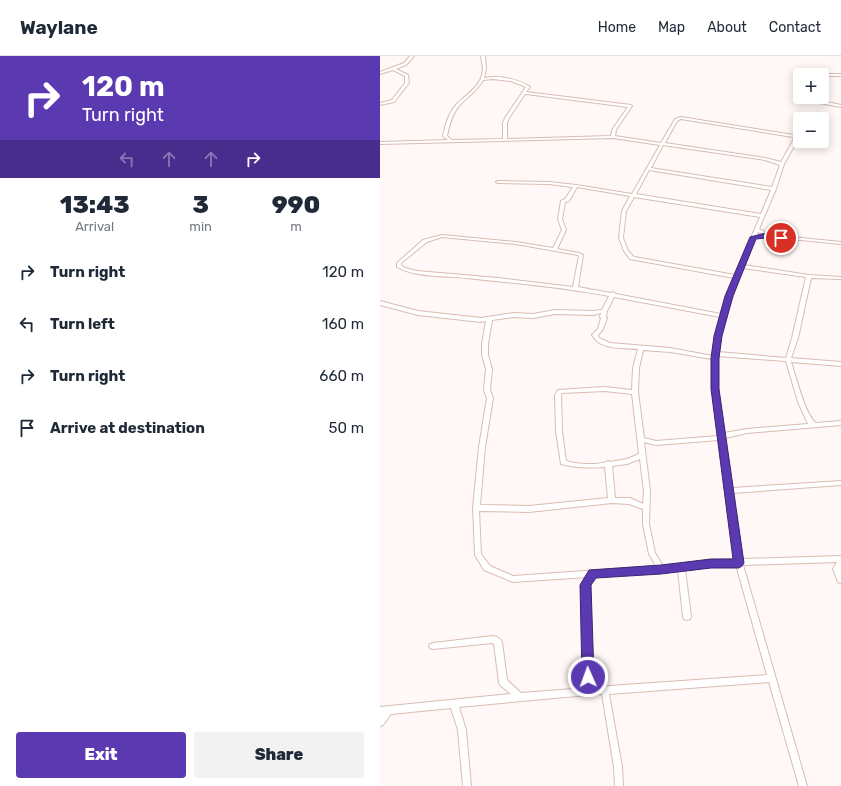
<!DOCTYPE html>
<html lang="en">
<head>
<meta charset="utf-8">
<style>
  body { margin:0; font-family:Rubik,sans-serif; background:#f2f2f3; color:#1f2937; height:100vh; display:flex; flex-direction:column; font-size:15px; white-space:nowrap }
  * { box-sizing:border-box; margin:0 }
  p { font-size:13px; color:#747a83 }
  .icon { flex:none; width:22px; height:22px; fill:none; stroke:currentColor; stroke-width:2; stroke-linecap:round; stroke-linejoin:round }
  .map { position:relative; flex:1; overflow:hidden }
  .drawer { display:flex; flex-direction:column; background:#fff; width:380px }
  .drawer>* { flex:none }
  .guide { background:#5b39b1; color:#fff; overflow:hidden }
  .tools { position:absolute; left:413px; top:12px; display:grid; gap:8px }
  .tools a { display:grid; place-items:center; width:36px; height:36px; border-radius:4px; background:#fff; box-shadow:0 2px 10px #0003; font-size:20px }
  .pin { position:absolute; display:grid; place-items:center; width:34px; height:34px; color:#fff; margin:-17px; border:2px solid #fff; border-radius:50%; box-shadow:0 1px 4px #0007 }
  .me { position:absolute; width:44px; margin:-22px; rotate:358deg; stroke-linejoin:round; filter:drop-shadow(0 0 3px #0008) }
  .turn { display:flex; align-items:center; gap:14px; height:84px; padding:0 16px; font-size:18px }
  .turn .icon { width:52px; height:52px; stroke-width:2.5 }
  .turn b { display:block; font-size:28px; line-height:34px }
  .lanes { display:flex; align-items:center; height:38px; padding:0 16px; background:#0003; justify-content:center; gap:20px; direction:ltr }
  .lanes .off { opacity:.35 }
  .eta { display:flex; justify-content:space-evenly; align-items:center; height:68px; text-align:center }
  .eta b { font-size:24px; font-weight:800; line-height:28px }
  .cta { display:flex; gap:8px; margin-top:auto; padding:8px 16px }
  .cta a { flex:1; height:46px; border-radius:4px; background:#5b39b1; color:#fff; font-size:16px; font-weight:800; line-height:46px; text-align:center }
  .cta a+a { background:#f2f2f3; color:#1f2937 }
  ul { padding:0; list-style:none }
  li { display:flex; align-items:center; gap:12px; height:52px; padding:0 16px }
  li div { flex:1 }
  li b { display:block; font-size:15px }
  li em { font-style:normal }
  header { display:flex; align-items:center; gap:24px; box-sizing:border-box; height:56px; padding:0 20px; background:#fff; border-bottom:1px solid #e0e1e3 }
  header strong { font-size:19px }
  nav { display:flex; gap:22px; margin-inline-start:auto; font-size:14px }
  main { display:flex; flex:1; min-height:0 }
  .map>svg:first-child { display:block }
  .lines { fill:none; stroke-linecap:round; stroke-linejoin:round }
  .minor-casing { stroke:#d9bcb2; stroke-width:2 }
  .minor { fill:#fff; fill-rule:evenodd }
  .route { fill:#5b39b1; stroke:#3b2573 }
</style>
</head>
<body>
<header>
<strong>Waylane</strong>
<nav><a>Home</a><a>Map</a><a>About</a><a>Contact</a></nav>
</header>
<main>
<section class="drawer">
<div class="guide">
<div class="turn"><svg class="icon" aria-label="right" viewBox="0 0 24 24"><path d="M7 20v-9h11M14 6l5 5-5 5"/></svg><div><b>120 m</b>Turn right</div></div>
<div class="lanes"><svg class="icon off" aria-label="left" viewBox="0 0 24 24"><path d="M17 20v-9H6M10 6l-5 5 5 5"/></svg><svg class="icon off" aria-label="ahead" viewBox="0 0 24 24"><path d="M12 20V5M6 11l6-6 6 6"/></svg><svg class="icon off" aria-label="ahead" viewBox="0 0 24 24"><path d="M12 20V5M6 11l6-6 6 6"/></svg><svg class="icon" aria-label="right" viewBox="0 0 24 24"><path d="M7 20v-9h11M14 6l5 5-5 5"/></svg></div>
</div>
<div class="eta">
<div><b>13:43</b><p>Arrival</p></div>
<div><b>3</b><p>min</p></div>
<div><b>990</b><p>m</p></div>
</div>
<ul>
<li><svg class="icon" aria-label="right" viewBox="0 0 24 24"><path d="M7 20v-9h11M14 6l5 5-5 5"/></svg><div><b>Turn right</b></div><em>120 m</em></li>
<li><svg class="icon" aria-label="left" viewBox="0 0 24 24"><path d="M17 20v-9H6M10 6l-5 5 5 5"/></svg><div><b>Turn left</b></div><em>160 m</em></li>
<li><svg class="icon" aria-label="right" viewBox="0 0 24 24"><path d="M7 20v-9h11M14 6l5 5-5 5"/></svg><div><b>Turn right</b></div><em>660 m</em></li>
<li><svg class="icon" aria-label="arrive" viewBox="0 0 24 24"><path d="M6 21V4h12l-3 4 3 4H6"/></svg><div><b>Arrive at destination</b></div><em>50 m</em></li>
</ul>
<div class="cta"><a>Exit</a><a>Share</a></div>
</section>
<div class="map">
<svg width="461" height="730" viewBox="0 0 461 730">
  <rect width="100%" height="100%" fill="#fff8f6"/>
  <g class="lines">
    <defs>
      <path id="minor" d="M30,0h4l-8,9 -10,4 12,6 1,8 -15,19 -14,3v-2l12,-3 13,-17v-7l-12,-6 -13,4v-2l24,-9z
        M101,0h4l1,13 -2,9c16,-3 32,1 45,8l1,1 -4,5 105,13 1,1 -16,24 -1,6 46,7 14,-24 6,-2 113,18h1l3,4 -14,25 -8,25 -17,40 12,6 70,7v2l-71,-7 -12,-5 -14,33 65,10 32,2v2l-30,-1 -13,60 -7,20 50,4v4l-50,-4c5,14 14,53 25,61l25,-2v4l-94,8 -22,5 7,50 109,-7v4l-108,8 9,66 99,-3v27l-3,-1 -5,-13 4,-7 -94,3 64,221h-8l-30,-104 -160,12 13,73 1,19h-8l-1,-19 -12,-73 -48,4 -95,9 7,23 5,56h-8l-5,-56 -7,-22 -60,6 -8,11 -3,1v-19l131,-13 -11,-9 -1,-3 -5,-38 -2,-1 -59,6 -3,-1 -1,-2 1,-2 3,-1 60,-7c4,1 7,2 9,6l5,38 14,13 66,-5 -3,-11 -2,-92 5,-8 -74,5 -29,-12 -9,-15 -2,-47 6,-61 8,-49 -3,-8 2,-21 -4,-14v-11l4,-23 -5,1 -63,-7 -38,-10v-4l38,10 63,7 33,-5 19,1 22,-4 38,1 9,-1 7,-14c-47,-9 -95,-13 -143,-18 -19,-2 -53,-1 -69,-11v-4l26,-23 19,-5 74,7 37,6 9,-18 -4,-11 3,-18 4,-2 8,-12 -24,-3 -51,-1 -2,-1 1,-1 52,1 27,3 56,9 28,-49 -47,-7 -233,6v-2l68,-2 -5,-4c2,-11 6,-23 13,-31 9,-10 23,-17 26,-30 2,-6 0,-13 -1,-19zM113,23l18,2 15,6 -21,31 -2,5v16l-51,1 -5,-4c2,-10 5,-22 12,-30 8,-9 18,-15 24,-26zM145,38h1l102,13 -16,23 -1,6 -104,3v-16l2,-5zM301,63l112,18 1,2 -13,23 -16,-4 -100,-15 12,-22zM283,89l102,15 15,5 -8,22 -121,-19zM269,114l122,20 -10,24 -125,-20zM197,131l53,9 -8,15 -3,27 5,13 6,8 104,19 -13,36 -105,-20 -3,-2 -2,1 -33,-6 5,-32 -4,-2 -22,-4 9,-19 -4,-11 3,-17 4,-1zM254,141l126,20 -25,58 -101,-18 -6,-6 -5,-13 3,-27zM62,181l74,7 62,11 1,1 -6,31 -75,-9 -81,-7 -12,-3 -4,-3v-2l26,-21zM363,212l63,9 -14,61 -6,20 -68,-6c4,-29 15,-56 25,-84zM234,241l106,20 -5,19 -2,20 -43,-8 -60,-5 -11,-5 -1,-3 5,-6 4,-11 -1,-1 1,-6zM221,257l-1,4 1,1 -3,11 -6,6c8,15 31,13 46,14l-5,19 -1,22 -27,-3 -47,3 -3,5 1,36 5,33c14,4 29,4 44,3l3,31 -79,8 -49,-1 5,-58 8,-49 -3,-8 2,-21 -4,-14v-11l4,-24 22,-3 19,1 22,-4 38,1zM263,294l27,2 42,7v30l6,47 -62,5 -12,-3 -6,-46 1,-24zM338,300l68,5 12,41 10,22 -61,5 -23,4 -6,-44zM225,335l27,3 7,60 -12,5 -17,3 -2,-1c-9,5 -32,3 -42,0l-4,-30 -1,-36 1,-2zM339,384l16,119 -24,1 -48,6 -8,-13 -6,-29 1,-33 -6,-49 12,3zM260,403l4,32 -1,13 -13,-6h-15l-3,-32 15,-2zM232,447l17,1 14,5v15l6,30 7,12 -143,10 -23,-10 -9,-12 -2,-43 50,1zM356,509l31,110 -172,12 -3,-10 -2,-92 5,-9 83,-6 5,47 1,2 3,1 3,-1 1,-2 -6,-48 26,-3z
        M442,18h19v2h-16l-1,5 -2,1z
        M432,41h4l1,3 24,5v2l-27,-5z"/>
    </defs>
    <use href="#minor" class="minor-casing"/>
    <use href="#minor" class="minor"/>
  </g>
  <path class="route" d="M386,177l18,5 -3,2 -15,-2 -10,1 -23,57 -11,40 -3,22v31l25,174 -2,3 -3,2h-28l-50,6 -65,4 -5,7 3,92 -1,4 -5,2 -4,-2 -2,-4 -2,-92 9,-15 72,-5 50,-6h22l-22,-170v-31l3,-22 11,-40 25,-59z"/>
</svg>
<div class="tools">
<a>+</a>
<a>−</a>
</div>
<div class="pin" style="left:401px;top:182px;background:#d93025"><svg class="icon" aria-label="arrive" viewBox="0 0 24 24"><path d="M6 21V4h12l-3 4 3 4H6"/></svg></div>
<svg class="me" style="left:208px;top:621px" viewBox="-20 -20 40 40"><circle r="17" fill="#5b39b1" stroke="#fff" stroke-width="3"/><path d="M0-11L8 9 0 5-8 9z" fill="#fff"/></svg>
</div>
</main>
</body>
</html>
